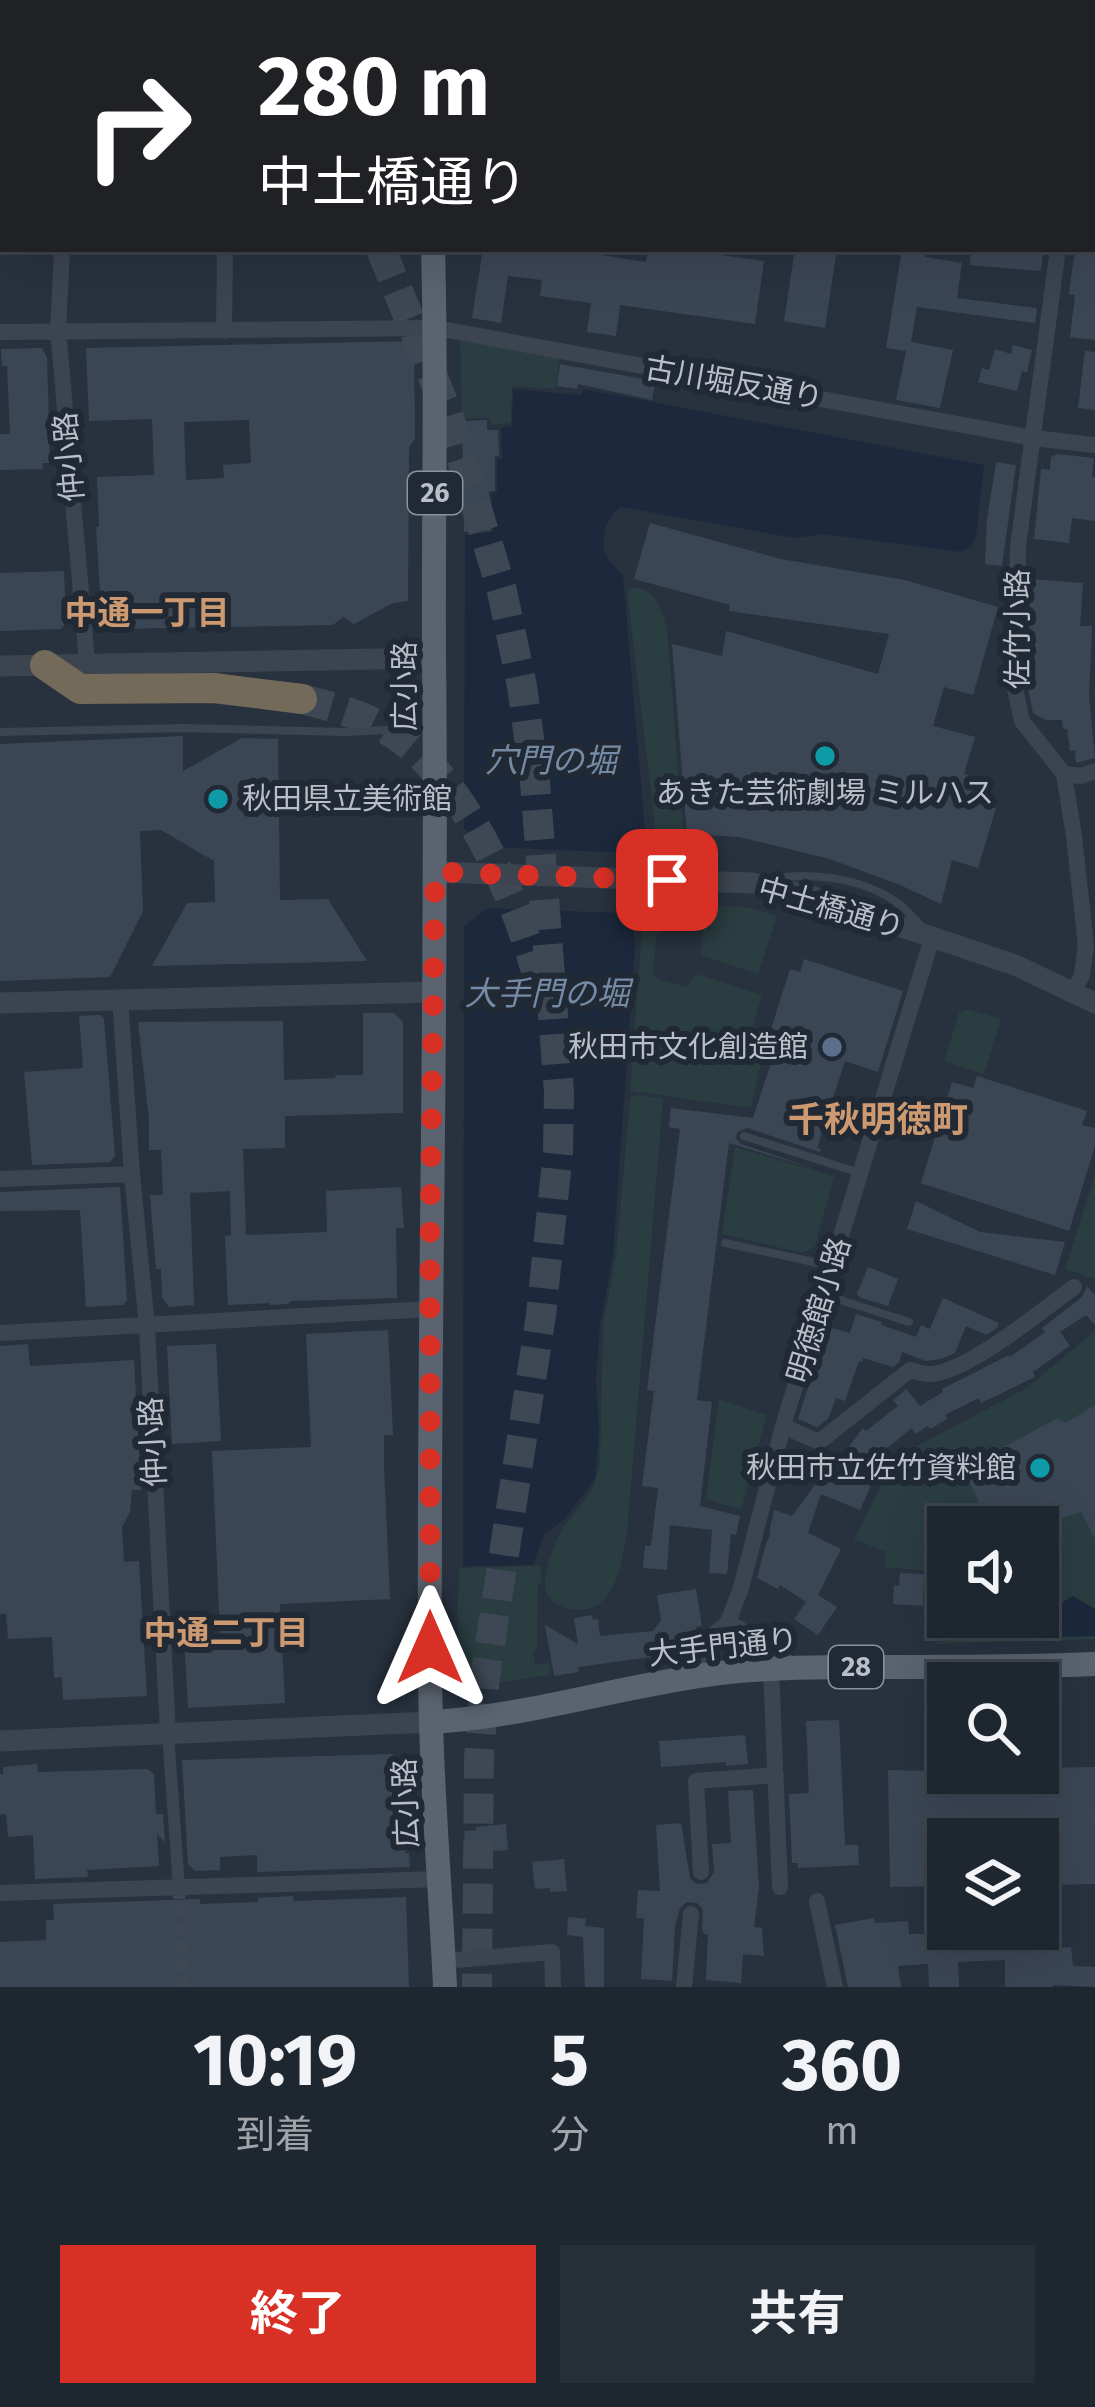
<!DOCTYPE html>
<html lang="ja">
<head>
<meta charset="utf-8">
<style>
  body { margin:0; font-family:"Fira Sans","Noto Sans JP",sans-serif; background:#262e37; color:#f1f3f6; height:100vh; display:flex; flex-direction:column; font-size:45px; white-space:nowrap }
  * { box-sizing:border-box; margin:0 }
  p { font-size:39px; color:#a1a5aa }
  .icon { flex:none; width:66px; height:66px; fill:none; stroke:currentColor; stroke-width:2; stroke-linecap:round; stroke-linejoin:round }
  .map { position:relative; height:1987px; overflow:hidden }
  .sheet { display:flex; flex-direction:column; background:#1e262f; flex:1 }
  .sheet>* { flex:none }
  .hud { position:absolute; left:0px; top:0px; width:1095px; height:252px; box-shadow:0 12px 48px #0002,0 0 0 3px #3c434b; background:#202124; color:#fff; overflow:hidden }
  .tools { position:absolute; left:927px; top:1506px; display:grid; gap:24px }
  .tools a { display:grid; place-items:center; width:132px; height:132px; border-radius:0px; background:#1e262f; box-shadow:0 12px 48px #0002,0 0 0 3px #3c434b; font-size:60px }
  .pin { position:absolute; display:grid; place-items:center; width:102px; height:102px; color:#fff; margin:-51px; border-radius:24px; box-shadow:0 6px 18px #0006 }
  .me { position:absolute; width:132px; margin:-66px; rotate:0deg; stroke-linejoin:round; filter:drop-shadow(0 0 9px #0008) }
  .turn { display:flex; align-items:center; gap:42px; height:252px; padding:0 60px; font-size:54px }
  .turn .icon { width:156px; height:156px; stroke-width:2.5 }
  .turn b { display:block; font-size:84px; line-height:102px }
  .eta { display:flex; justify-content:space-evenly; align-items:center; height:204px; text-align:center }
  .eta b { font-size:72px; font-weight:700; line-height:84px }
  .action { display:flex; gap:24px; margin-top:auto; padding:24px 60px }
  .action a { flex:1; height:138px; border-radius:0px; background:#d93025; color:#fff; font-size:48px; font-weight:700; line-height:138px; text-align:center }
  .action a+a { background:#262e37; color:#f1f3f6 }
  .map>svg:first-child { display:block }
  .green { fill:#2a3d40; fill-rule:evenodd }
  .water { fill:#1c293c }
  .building { fill:#3b4655; fill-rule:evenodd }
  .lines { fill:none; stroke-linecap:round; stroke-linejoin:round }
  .pedestrian-tunnel { stroke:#3e4754; stroke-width:12; stroke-dasharray:12 6; stroke-linecap:butt }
  .motorway-tunnel { stroke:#3e4754; stroke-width:30; stroke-dasharray:30 15; stroke-linecap:butt }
  .service { stroke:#3c444f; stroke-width:8 }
  .pedestrian { stroke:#3c444f; stroke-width:12 }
  .minor { stroke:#3c444f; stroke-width:16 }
  .tertiary { stroke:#3c444f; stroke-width:21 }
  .secondary { stroke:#4b5362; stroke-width:24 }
  .primary { stroke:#5a636f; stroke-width:24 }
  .motorway { stroke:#746a5a; stroke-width:30 }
  .route { stroke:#d93025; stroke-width:21; stroke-dasharray:0 37.8 }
  .culture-dot { fill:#0f9aa8; stroke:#212934; stroke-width:4.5 }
  .service-dot { fill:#5c6f8a; stroke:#212934; stroke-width:4.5 }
  .labels { text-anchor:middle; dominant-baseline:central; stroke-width:12; stroke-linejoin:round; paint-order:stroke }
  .shield { fill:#212934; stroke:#8b929c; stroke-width:3 }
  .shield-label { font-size:27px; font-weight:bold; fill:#b9bfc9 }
  .street-label { font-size:30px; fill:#b9bfc9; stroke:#212934 }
  .poi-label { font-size:30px; fill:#b9bfc9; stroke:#212934; text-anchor:end }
  .neighbourhood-label { font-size:33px; font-weight:bold; fill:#cd9971; stroke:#212934 }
  .water-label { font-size:33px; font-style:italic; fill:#758aa5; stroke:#212934 }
  .quarter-label { font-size:36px; font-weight:bold; fill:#cd9971; stroke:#212934 }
</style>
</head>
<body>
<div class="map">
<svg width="1095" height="1987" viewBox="0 0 1095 1987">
  <rect width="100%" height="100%" fill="#28323f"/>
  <path class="green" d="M460,339l100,18 -5,32 -43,-3 -1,37 -20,2 -1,-7h-28z
    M632,587c25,3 28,19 35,41l16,203 -3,9 -6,5 -14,-3 -4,-7 -29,-244z
    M691,903l59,5 27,8 -19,58 -57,-19 2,-26 -20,-7 -5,-8 1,-4z
    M650,915l9,3 -6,53 2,7 32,9 8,-12h4l63,20 -9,31 15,6 -17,76 -121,-17 12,-160z
    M968,1009l33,10 -17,55 -40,-13 15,-48z
    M639,1095l23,3 1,2 -36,433c-5,23 -7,54 -27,70 -19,15 -58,5 -55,-23 2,-16 10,-40 19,-53 18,-26 30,-31 36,-65l3,-137 13,-69 14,-155 1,-4z
    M735,1147l99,29 -19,71 -12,6 -81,-19z
    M1095,1175v104l-30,-10z
    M1095,1331v308l-158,5 -1,-72 -51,-5 -1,-16 -30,-12 42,-82 129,-68zM948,1527h90v90h-90z
    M719,1399l48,16 -26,95 -35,-11z
    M541,1566l1,17 -4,1 -1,64 -4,4 2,12 14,-1 2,12 -73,10c-28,-20 -19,-86 -19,-117z"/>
  <path class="water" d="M513,389l68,6 3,-6 400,76 -8,71 -5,10 -10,6 -138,-18 -29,4 -173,-31c-13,9 -21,28 -16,45 2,8 13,18 18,24l22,253 -18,24 -134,-6 -15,-5 -14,-14 1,-293 28,-3 -1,-38 5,-2v-33l5,-1 -1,-30 11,-2z
    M488,908l132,5 13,16 2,16 -22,311 -13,69 -4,55 3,52 -4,47 -31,41 -20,14 -11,31 -70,1 1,-640z
    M1073,1596l22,13v27l-140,4 -6,-23h89v-9l11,2z"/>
  <path class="building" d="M483,249h112l5,6 46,7 2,-13h29l87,12 -9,63 -135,-19 -4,31 -29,-4 4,-29 -51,-7 2,-16 -34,-4 -7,47 -29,-5z
    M795,249h42l-12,79 -41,-7z
    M902,249h24l-1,8 37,6 -5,35 80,10 -2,15 -118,-16 -6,35 42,8 -13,58 -44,-8 10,-49 -20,-3z
    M971,249h72l-2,22 -71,-6z
    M1075,249h20v91l-25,-3 5,-42 -6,-1z
    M414,341l1,97 -6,9 -1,154 -15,2 -39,21 -11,-7 -10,8 -224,4 -7,-6 -6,-96h3l-2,-50 57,-2 -2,-56 -63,2 -3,-73zM249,420l2,43 -28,2 1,13 -38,2 -2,-58z
    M1013,345l19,5 -5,22 -5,-1 -5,20 -39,-9 4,-14 7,2 6,-21 16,5z
    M42,348l5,10 3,105h-8l1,6 -43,1v-36h10l-3,-68h-5l-1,-17z
    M1085,351l10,1v58l-17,-2z
    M560,364l95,17 -3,19 -74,-16 -1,5 -20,-3z
    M487,420v10h11l1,26h-4v35h-6l2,40 -27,1 -2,-111z
    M1057,454l37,4 -2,19h3v44l-23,-3 -3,25 -35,-4 7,-70 9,1 1,-13z
    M996,462l20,3 -14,101 -17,-2 2,-44z
    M650,523l131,36 124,21 93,27 -25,88 -29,-8 -11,39 42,11 -11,37 19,6 -6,23 19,5 -18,60 -26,-8 -11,44 -41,-19 -70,-26 -91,-22 -52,-3 -15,-190 50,12 4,-25 152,43 11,-40 -160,-23 1,-6 -96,-26z
    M64,571l2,51 -5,7 -61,2v-58z
    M1030,579l53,4 -3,43h12l-3,70 6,62 -19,5 -1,-13 -5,1 -3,-22h-4l-1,-9h-16l-13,-7 -5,-25z
    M183,736v35l59,-33 36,1 2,161 48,-1 39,62 -215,5 35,-63 28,-1 -1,-41 -53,-31 -21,1 3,80 -33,66 -110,4v-237z
    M804,959l99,32 -25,81 -33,-11 -28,87 4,1 -1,3 -73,-24 -10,4 -1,7 5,5 74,25 -86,-26 -32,257 15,2 -12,104 40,10 -4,19 -5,-1 -4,40 -18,-1 3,-43 -42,-5 -3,45 -24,-2 2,-22h6l7,-58 -16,-2 12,-95 -7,-1 33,-261 -11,-2 2,-19 82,10 28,-86 -10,-3 19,-60 10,3z
    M363,1013h31l9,9v91l-118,3v32l-42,1 3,86 81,-3 -1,-41 75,-4 3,41h-8l1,70 -106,3 -3,3 -18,1v-2l-42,2 -3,-69 6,-1 -1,-44 -40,2 4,112 -25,2 -7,-10 -1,-28h-5l-6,-74h13l-2,-45h-12v-31l-11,-97 145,-1 1,59 52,-2 -1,-3h28z
    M101,1015l3,4 11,137 -5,6 -78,3 -8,-93 59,-4 -4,-52z
    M977,1076l110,35 -5,14 13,3v18l-26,85 -148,-48 31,-101 21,6z
    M120,1187l7,113 -4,5 -37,2 -6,-97 -80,1v-19z
    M916,1201l64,31 85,10 -10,33 -148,-46z
    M868,1267l30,12 -10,27 -27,-8 -4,-4z
    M1087,1286l8,9v30l-9,-10 -26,17 10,14 -37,26 2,5 -54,26 -2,-5 -34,17 2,4 -17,10 -2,-3 -13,8 -3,-6 -39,31 11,9 -13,17 -11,25 -39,-16 -13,39 33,16 -23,46 19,12 -19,28 -24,-16 12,-17 -26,-17 -2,4 -21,-11 9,-34 5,-11h-2l5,-23 18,6 43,-58 4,2 24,-32 3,3 32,-25 -5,-6 13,-11 14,17 23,-14 -1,-3 67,-34 1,2 35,-25 -3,-4 40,-31z
    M943,1298l56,25 -2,5 -11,7 -20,-9 -11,27 -15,6 -14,2 -24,-9 -3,10 -6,5 -30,-9 -1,4 -3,-1 -14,40 -9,-3 -8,21 -11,8 -19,-8 17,-53 4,2 13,-40 18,5 6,-19 26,8 -1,3 35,12 5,-12 9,4z
    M388,1330l5,105h-9v31l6,133 -110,5 5,99 -97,5 -4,-73 36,-2 -8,-182 99,-4 -5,-113z
    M28,1344l2,22 104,-6 7,130h-9l-2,22 -8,15 2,35 15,-1 8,135 -84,4 -1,-23 -8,1 -2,-41 -44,2 -2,-25h-6v-268z
    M216,1344l5,97 -49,3 -5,-98z
    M1095,1405v134l-14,-27 -47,15h-43l-25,-52 38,-15 -3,-11 56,-31 9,5z
    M900,1573l24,1 -1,32 -30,-2 1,-19 5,1z
    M696,1589l6,37 -6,1 1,7 -10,18 -109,15 1,5 -25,4 -9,-51 33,19 -4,-26 18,-3 1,5 5,-1 2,17 53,-5 8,-11 -4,-25z
    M839,1720l6,125h13l1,20 -61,3v-5h-6l-3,-69 20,-1 -3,-72z
    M745,1735l3,29 -22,2v-4l-65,5 -2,-26z
    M392,1754l10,11 4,88h3l1,14 -153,5v-17l-37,2v13l-25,1 -7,-7 -6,-104z
    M37,1764l1,8 109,-3 7,5 2,40h7l2,28 -8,-8 2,32 -72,4 1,7 -53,2 -2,-44 -25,2 -2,-23 -6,1v-41h3v-7z
    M1095,1767v117l-47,1v-23h-10v-23h-90v29h-10l1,18 -49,1 -2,-117 150,3v-5z
    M753,1790l6,98 -5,39 8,1 2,28 -21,-2 -2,29 -35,-3 2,-46h-4l-2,-5 1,-19 -6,-7 -10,-1 -7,6 -5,18 -3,55 -31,-2 3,-61h-8l2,-28 22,1 -4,-66 25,-2 9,55 6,6 11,-1 7,-11 -2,-28 19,-1 -3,-52z
    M506,1824l2,26 -42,3 -2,-22 12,-1v-3z
    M564,1859l3,32 -17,1v-4l-15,1 -3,-27z
    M293,1896l1,5 112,-4 3,90h-409v-45l46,-2v-20h8l-1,-16 147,-5v5l58,-2v-4z
    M1046,1897l9,52 16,-2 2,19 22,1v20l-42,-2v2h-48v-27l-47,2 1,25h-30l-1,-23 -30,2 3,21h-53l-13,-62 39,-7 1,5 33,-2 1,13h34v-5h95v-31z
    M568,1917l18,2 -1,7 19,2v59h-19l-2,-50 -16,-2z"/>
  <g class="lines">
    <path class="pedestrian-tunnel" d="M179,1887l4,100"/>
    <path class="motorway-tunnel" d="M267,0l2,3
      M381,249l67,165 54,177 20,95 13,96 24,310 -1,60 -17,163 -56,362 -6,81 -2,229
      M302,699c35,9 67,17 96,38 68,46 119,164 140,241"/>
    <path class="service" d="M0,732l183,-4 163,4 82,-4
      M771,879c35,-7 82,-2 114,16 14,7 25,19 36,31
      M744,1136l116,37
      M725,1243l107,23
      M825,1295l84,27"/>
    <path class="pedestrian" d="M168,1734l11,153"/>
    <path class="minor" d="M568,3v-3
      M1092,6h3
      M0,207h3
      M62,249l-4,81 30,343
      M1058,249l-40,297 -3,143 7,32 42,53 10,62 12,109 -4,30 -9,17
      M224,331l1,-82
      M0,332l436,-4 597,110 62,7
      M1064,774l17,2 14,-5
      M120,999l12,175 15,152 21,408
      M0,1179l132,-5
      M0,1333l430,-24
      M783,1426l36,16 91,-72c6,1 12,4 18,4 35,2 116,-65 146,-87
      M728,1622l54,33 9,13
      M771,1669l9,218
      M703,1676l-2,-14 6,-21 21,-19 13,-34 42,-162 149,-488
      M701,1872l-5,-91 80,-6
      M0,1893l439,-14
      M817,1901l18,86
      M444,1961l108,-9 1,35
      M684,1987l7,-73"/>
    <path class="tertiary" d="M1092,170h3
      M0,666l434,-8
      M435,872l317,11 58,13 205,69 80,38
      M0,1003l435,-11
      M0,1741l432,-19"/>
    <path class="secondary" d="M1045,3v-3"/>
    <path class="primary" d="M0,2l11,1
      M127,3v-3
      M0,37h3
      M433,249c4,136 0,272 1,407 4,335 -6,670 -4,1005 0,109 10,218 15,326
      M432,1722c98,-6 191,-37 288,-49 52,-6 104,-6 156,-6 73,0 146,0 219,-3"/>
    <path class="motorway" d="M45,665l35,24 134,-1 88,11"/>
  </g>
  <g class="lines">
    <path class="route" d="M430,1648v-415l5,-361 232,8"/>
  </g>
  <g class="culture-dot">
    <circle cx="825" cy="756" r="12"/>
    <circle cx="218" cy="799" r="12"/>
    <circle cx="1040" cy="1468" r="12"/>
  </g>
  <circle class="service-dot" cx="832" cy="1047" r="12"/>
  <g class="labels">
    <g class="shield">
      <rect x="408" y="472" width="54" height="42" rx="9"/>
      <rect x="829" y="1646" width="54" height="42" rx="9"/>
    </g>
    <g class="shield-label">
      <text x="435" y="493">26</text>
      <text x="856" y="1667">28</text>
    </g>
    <g class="street-label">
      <text transform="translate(734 383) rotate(10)">古川堀反通り</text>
      <text transform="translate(69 457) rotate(-95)">仲小路</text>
      <text transform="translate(1018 629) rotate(-90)">佐竹小路</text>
      <text transform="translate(405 686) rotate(-90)">広小路</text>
      <text transform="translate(831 908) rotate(16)">中土橋通り</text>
      <text transform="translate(819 1310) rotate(-73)">明徳館小路</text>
      <text transform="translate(153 1442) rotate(-93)">仲小路</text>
      <text transform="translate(723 1647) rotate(-6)">大手門通り</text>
      <text transform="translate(406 1803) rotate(-92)">広小路</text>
    </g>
    <g class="poi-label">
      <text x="825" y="793" text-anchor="middle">あきた芸術劇場 ミルハス</text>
      <text x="242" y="799" text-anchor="start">秋田県立美術館</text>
      <text x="808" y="1047">秋田市文化創造館</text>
      <text x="1016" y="1468">秋田市立佐竹資料館</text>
    </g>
    <g class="neighbourhood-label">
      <text x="147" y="613">中通一丁目</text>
      <text x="226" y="1633">中通二丁目</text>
    </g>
    <g class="water-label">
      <text x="551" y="761">穴門の堀</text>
      <text x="547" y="994">大手門の堀</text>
    </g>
    <g class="quarter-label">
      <text x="878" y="1120">千秋明徳町</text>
    </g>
  </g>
</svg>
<div class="tools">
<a><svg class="icon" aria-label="sound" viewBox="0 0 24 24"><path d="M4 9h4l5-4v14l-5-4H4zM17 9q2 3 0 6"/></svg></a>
<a><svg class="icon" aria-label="search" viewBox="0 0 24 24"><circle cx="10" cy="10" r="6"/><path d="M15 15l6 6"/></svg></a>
<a><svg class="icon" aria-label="layers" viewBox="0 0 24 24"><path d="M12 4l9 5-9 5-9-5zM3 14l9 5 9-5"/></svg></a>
</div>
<div class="pin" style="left:667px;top:880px;background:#d93025"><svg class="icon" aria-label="arrive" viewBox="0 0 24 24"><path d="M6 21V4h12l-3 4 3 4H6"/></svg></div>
<svg class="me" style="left:430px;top:1648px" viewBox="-20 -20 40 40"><path d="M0-17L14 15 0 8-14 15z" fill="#d93025" stroke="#fff" stroke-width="4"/></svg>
<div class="hud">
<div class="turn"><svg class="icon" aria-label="right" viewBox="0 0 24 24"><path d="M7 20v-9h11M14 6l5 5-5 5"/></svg><div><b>280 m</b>中土橋通り</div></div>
</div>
</div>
<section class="sheet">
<div class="eta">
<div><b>10:19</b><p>到着</p></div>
<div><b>5</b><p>分</p></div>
<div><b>360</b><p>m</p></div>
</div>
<div class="action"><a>終了</a><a>共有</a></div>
</section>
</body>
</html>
